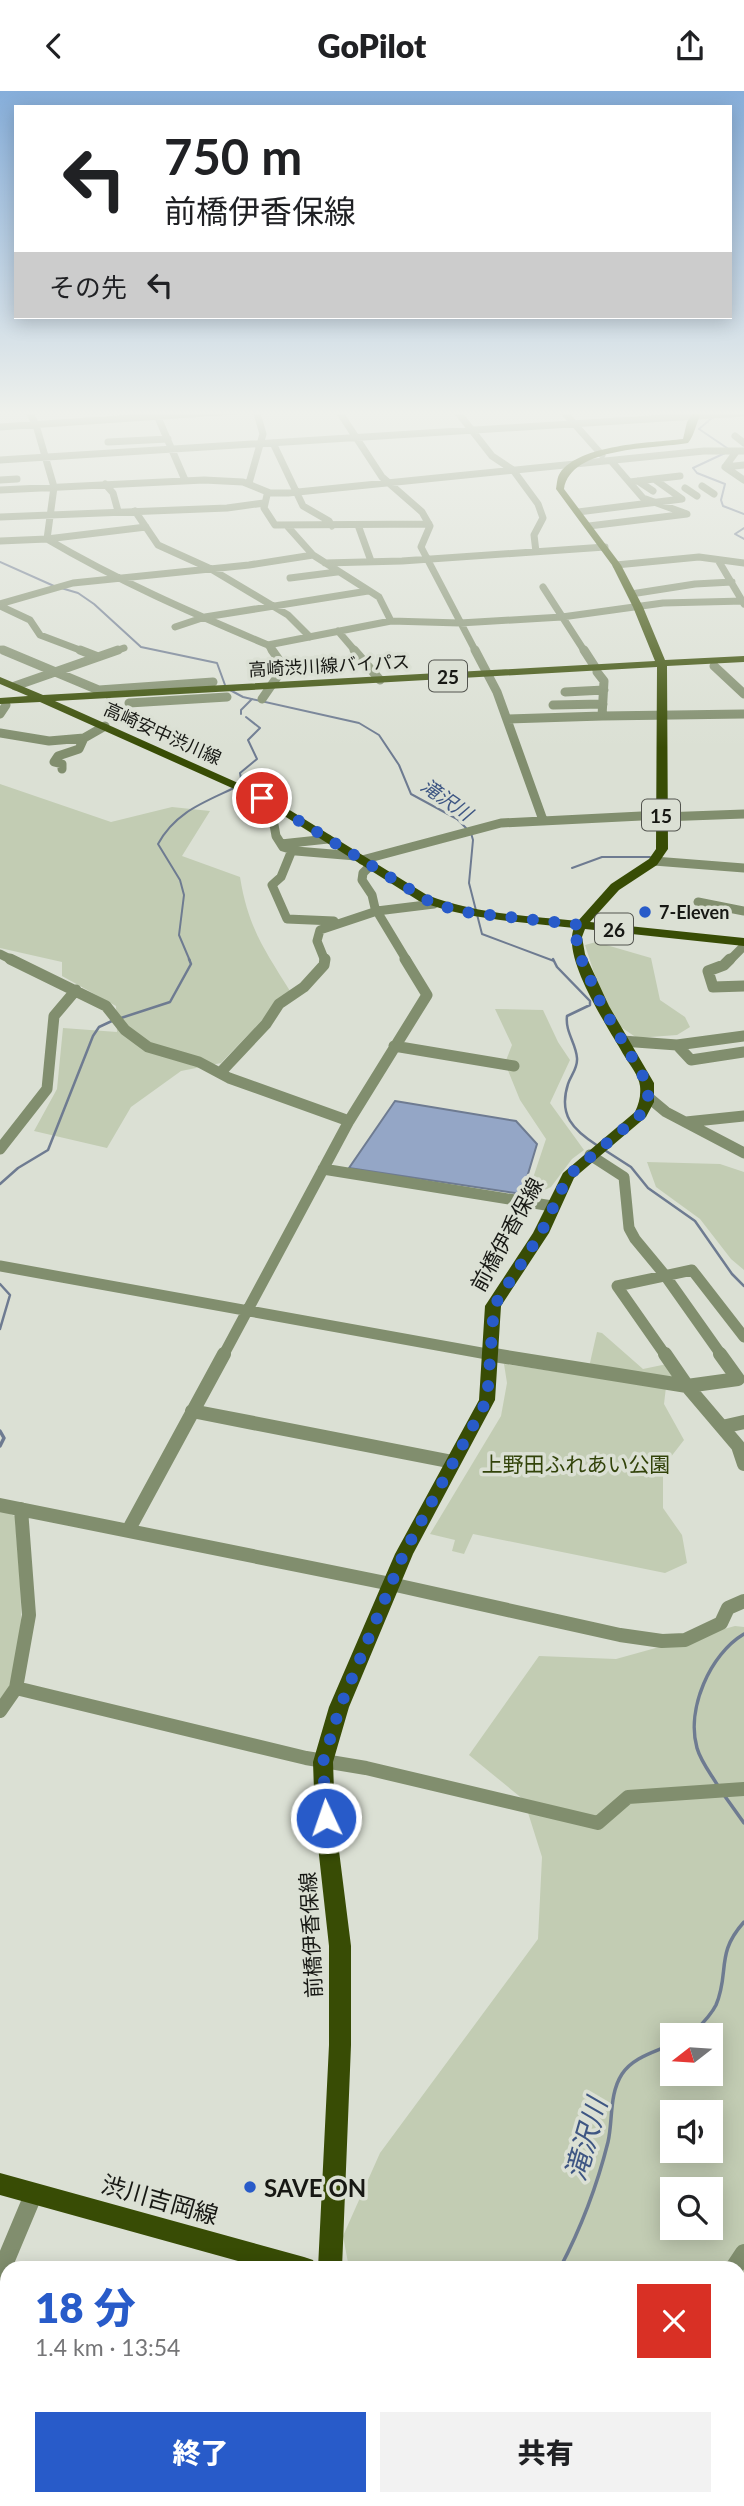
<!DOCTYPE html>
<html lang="ja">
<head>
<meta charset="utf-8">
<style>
  body { margin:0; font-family:Lato,"Noto Sans JP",sans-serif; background:#f2f2f2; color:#202124; height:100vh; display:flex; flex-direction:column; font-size:26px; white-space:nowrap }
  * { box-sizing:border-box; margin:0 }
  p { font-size:23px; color:#757577 }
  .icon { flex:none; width:38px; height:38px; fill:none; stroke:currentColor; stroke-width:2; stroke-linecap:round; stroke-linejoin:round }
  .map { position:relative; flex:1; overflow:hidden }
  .drawer { position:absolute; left:0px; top:2170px; width:746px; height:245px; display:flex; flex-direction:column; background:#fff; border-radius:21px 21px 0 0; box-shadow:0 4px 18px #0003 }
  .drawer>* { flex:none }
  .top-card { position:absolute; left:14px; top:14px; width:718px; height:214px; border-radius:0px; box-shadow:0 4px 18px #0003; background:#fff; color:#202124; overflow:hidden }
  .needle { width:46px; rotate:253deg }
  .buttons { position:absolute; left:660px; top:1932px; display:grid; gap:14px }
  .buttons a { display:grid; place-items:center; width:63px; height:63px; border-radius:0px; background:#fff; box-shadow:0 4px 18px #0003; font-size:35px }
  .pin { position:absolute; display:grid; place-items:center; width:60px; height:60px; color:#fff; margin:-30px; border:4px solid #fff; border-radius:50%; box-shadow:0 2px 7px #0007 }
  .me { position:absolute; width:77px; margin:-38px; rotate:357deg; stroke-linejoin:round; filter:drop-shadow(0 0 5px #0008) }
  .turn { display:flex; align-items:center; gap:24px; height:147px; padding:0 35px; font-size:32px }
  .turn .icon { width:91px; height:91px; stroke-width:2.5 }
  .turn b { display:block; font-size:49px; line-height:60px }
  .then { display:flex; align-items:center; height:66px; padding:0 35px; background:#0003; gap:14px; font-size:26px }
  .round { display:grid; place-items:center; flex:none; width:74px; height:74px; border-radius:0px; background:#f2f2f2 }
  .headline { display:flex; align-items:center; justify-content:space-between; height:119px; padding:0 35px }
  h1 { font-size:42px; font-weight:800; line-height:52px; color:#285bc9 }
  .button { display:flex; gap:14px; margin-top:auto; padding:14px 35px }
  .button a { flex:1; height:80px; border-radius:0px; background:#285bc9; color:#fff; font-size:28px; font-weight:800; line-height:80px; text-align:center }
  .button a+a { background:#f2f2f2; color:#202124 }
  header { display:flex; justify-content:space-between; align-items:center; height:91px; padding:0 35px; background:#fff; font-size:32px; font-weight:800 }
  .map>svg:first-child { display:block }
  .green { fill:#c2ccb3; fill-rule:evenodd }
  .water { fill:#94a6c6; stroke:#6e7b91; stroke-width:2 }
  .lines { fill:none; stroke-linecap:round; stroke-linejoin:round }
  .stream-far2 { stroke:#6e7b91; stroke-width:2 }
  .stream-far1 { stroke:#6e7b91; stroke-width:2.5 }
  .stream { stroke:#6e7b91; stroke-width:3.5 }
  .minor-far4 { stroke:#818e6e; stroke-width:7 }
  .minor-far3 { stroke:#818e6e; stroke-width:9 }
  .minor-far2 { stroke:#818e6e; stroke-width:11 }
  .minor-far1 { stroke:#818e6e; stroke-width:14 }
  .minor { stroke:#818e6e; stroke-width:18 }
  .major { fill:#384c05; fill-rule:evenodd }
  .route { stroke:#285bc9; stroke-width:12; stroke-dasharray:0 21.6 }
  .poi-dot { fill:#285bc9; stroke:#dbe0d4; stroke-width:2.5 }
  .labels { text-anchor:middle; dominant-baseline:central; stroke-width:7; stroke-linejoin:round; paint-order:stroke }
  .far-street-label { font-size:18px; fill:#171814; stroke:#dbe0d4 }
  .far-poi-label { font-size:18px; font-weight:bold; fill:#171814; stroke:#dbe0d4; text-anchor:start }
  .shield { fill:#dbe0d4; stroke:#52544e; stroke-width:2 }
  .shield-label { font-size:19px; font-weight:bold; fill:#171814 }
  .far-water-label { font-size:19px; font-style:italic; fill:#3e5683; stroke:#dbe0d4 }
  .street-label { font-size:21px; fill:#171814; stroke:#dbe0d4 }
  .park-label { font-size:21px; fill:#32430a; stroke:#dbe0d4 }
  .near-poi-label { font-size:24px; font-weight:bold; fill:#171814; stroke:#dbe0d4; text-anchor:start }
  .near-street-label { font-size:24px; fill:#171814; stroke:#dbe0d4 }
  .near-water-label { font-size:28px; font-style:italic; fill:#3e5683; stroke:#dbe0d4 }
</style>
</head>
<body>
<header><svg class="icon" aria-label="back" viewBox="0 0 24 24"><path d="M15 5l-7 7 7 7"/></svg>GoPilot<svg class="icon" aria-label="share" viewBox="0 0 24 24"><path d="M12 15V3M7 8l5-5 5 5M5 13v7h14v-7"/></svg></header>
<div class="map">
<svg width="744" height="2415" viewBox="0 0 744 2415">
  <rect width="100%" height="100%" fill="#dbe0d4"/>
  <path class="green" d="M0,693l111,38 61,-15 38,4 -28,45 58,21c8,50 24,72 50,114l-69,72 -40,8 -50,36 -24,41 -73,-17 23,-42 6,-61 54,4 -1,-26 -54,-30v-14l-62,-14z
    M596,851l55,16 9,42 25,17 5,10 -13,8 -40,3 -28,-19 -24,-74z
    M495,918l48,1 15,32 12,18 -20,43 34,47 -12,9 -21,28 -25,12 20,-60 -26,-39 -15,-37 7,-18z
    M647,1071l73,2 24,8v98l-13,-11 -31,-40 -44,-32z
    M597,1241l5,1 41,36 24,-5 12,18 -13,5 -2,17 20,36 -21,27v41l19,27 5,28 -22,10 -192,-39 -9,20 -12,-3 3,-11 -25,-6 71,-118 6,-33 -3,-19 83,12z
    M0,1419l15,6c3,59 18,137 -15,188z
    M735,1535l9,1v879h-387l1,-7h380v-231h-389l-6,-32 37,-83 158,-214 4,-82 -18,-57 -55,-45 70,-99 77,3zM672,1944h38v39h-38zM672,2021h38v39h-38zM672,2098h38v39h-38z"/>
  <path class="water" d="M395,1010l121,20 21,23 -15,50 -173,-26z"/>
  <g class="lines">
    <path class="stream-far2" d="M713,326l-14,12 28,19
      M725,362l-32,15 4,5 28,11 -4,16 2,6 21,8
      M744,437l-9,6 9,5
      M0,471l54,24
      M61,497l17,5 16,11 47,43 76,16 8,22
      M230,599l13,7 116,26 20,12 20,30 12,29 46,25 9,9
      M241,623v-4l11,-11
      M471,742l2,7 -4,43 13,51 72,27
      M572,777l30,-11h48
      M190,870l-11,-26 5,-40 -4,-15 -22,-36c19,-35 51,-43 84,-60l-2,-11 17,-14 -9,-19 12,-12 -14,-11"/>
    <path class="stream-far1" d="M553,868l4,8 33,34v4l-23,11c-2,16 9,27 10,42 1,10 -6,17 -9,26 -10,31 5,46 30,62
      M121,927l49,-16 21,-38 -2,-5
      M603,1058l28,18 17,21 47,33 37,53 12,12
      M0,1093l18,-16 30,-18 45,-114 6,-9 15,-7
      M0,1193l10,11 -10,34"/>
    <path class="stream" d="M0,1340l4,7 -4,8
      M718,1695c-7,-12 -17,-24 -21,-38 -11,-39 13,-94 47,-114
      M724,1704l20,28
      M691,1944c9,-9 19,-18 25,-30 14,-33 -1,-51 28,-83
      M560,2177c21,-40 37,-82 48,-126 5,-22 1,-48 14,-68 11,-17 33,-22 50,-30
      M481,2415l2,-7"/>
    <path class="minor-far4" d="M28,319l8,15 18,62 -7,52c71,42 145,74 221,106l5,7
      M338,319l44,67 40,35 8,14 -9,21 55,105
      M456,319l36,46 21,14 25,34 5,14 -9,17 2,17
      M562,319l40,45
      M156,322l29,67
      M0,336l250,-17
      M735,345l9,7
      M108,351l60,-3
      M273,352l30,63 26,15 3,5
      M736,361l-11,15 19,13
      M0,369l744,-47
      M725,376l19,-2
      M654,388l26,-3
      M0,389l17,-1
      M638,390l15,10
      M249,392l14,-49 -7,-24
      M105,393l8,9 5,18
      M702,395l12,8
      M685,397l12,8
      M0,399l204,-10 39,2 27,11h18l416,-42h40
      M267,404l-3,13 11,17 154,-1
      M135,420l23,34 53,24 77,46 22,22
      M578,421l104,-13 -28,-20 -24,3
      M0,426l227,-9 37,-5
      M358,434l13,36
      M589,435l98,-12 -44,-16 -31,-36
      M288,436l25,28 66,42 12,24
      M0,450l47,-2 99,-12
      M718,469l26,44
      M325,472l77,-2 203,-14
      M616,474l83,-8 45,6
      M290,487l47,-6
      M543,496l42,65
      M631,503l64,-10 37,-2
      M0,513l73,-21 176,-18 64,-10
      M0,515l30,14 10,15 45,17
      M175,536l30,-10 163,-26
      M338,540l18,21
      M268,554l123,-24 69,2 102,-6 101,-14 81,-2
      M0,558l7,3
      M113,561l11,-4"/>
    <path class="minor-far3" d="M3,559l105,44
      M80,559l18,7
      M354,559l26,30
      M475,559l22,42 46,128
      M584,559l11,17
      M714,575l30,28
      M15,595l103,-36
      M99,599l114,-8
      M565,601l39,-2
      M262,608l22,-32 -12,-17
      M129,612l98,-6
      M553,614l50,-1
      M0,623l6,-9
      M602,625l142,-2
      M507,628l95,-3 2,-35 -7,-9
      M0,642l49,8 35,-3
      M62,678v-5l-8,-2 4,-6 21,-7 5,-11 21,-12
      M270,711l6,34 7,11 13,4 60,5
      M662,726l82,-3
      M281,753l47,-5
      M292,759l-11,27 -9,8 15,34 47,2
      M362,769l139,-37 160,-8
      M654,770l90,7
      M371,774l-8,8 -1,7 10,15 3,13 32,53
      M698,811l46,9
      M0,863l14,7
      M325,870l-8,-20 3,-11 57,-19 57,-7
      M729,870l15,-15"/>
    <path class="minor-far2" d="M10,868l96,47 19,24 23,17 51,15 30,16 120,43
      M730,868l-6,6 -16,6 5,16 31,-1
      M622,950l55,4 67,-9
      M677,954l14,15 53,-8
      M394,955l120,20
      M220,982l46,-49 13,-20 25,-17 20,-22 1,-6
      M648,1006l18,15 78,41
      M686,1031l58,-6
      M0,1058l47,-60 7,-73 22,-26
      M590,1064l34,22 5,51 6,11 29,35 58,82
      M323,1078l229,37
      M0,1175l498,90
      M223,1265l126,-235 78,-126 -22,-36
      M666,1265l-49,-70 75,-16 52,67"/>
    <path class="minor-far1" d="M488,1263l199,32 51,-7 -18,-25
      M665,1263l22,32 51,60 6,18
      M192,1320l261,51
      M722,1336l22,-5
      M0,1414l391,79 229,51 42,6 23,-1 36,-17 7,-15 16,-7
      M129,1438l95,-175
      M16,1597l290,70 60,10 232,55 30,-26 116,-8
      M0,1620l16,-23 13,-73 -8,-106"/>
    <path class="minor" d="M734,2177l10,-15
      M0,2183l34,-81
      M738,2335l6,5
      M0,2387l7,1
      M721,2408l2,7"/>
    <path class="major" d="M695,319h8c-7,11 -8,25 -15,33 -34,6 -117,3 -124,46l57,76 22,42 22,53 79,-4v6l-77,4 1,183 -11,16 -38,25 -29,32 154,16v8l-159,-17 -3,8 3,17 24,52 45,77v19l-8,15 -72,61 -25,55 -48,73 -6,94 -82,154 -64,153 -16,55 2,57 16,127v99l-9,223h-24l11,-223v-99l-14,-127 -2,-57 16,-55 66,-153 84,-154 6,-94 48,-73 30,-60 72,-61c4,-9 6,-16 5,-26 -1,-10 -10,-21 -15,-29 -16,-28 -64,-99 -51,-129 -53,-6 -105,-8 -155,-27l-160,-101 -219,-98 -40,2v-6l28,-2 -28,-12v-7l43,18 612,-34 -22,-54 -21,-42 -56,-76c1,-5 1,-12 4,-16 20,-29 90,-30 123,-34l4,-17zM657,576l-1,182 -7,10 -38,25 -33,37c-51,-5 -102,-7 -151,-26l-160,-99 -212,-95z
      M0,2082l304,84 9,3 3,8h-53l-263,-73z
      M302,2408h26l-1,7h-26z"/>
  </g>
  <linearGradient id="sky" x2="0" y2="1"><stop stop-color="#86aeda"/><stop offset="0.49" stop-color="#eff1ec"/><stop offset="1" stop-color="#eff1ec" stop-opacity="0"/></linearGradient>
  <rect width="744" height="657" fill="url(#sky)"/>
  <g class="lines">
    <path class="route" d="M262,707l170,105 31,9 118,13 -5,12 3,17 23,52 45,77c2,11 2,21 -6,31l-73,62 -27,57 -47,73 -7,94 -83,153 -64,154 -17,55 3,56"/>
  </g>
  <g class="poi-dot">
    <circle cx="645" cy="821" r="7"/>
    <circle cx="250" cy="2096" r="7"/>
  </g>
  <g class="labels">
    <g class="far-street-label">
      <text transform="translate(329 574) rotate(-3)">高崎渋川線バイパス</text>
      <text transform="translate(163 642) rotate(24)">高崎安中渋川線</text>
    </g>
    <g class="far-poi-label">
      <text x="659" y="821">7-Eleven</text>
    </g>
    <g class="shield">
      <rect x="429" y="569.5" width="38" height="31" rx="5"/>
      <rect x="642" y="708.5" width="38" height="31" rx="5"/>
      <rect x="595" y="822.5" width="38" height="31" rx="5"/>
    </g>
    <g class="shield-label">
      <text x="448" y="585">25</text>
      <text x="661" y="724">15</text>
      <text x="614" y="838">26</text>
    </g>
    <g class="far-water-label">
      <text transform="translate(447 708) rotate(35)">滝沢川</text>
    </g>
    <g class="street-label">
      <text transform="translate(506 1143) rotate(-61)">前橋伊香保線</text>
      <text transform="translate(310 1844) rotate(-93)">前橋伊香保線</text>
    </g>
    <g class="park-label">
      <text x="576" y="1372">上野田ふれあい公園</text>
    </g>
    <g class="near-poi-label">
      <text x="264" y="2096">SAVE ON</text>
    </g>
    <g class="near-street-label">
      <text transform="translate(160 2108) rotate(16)">渋川吉岡線</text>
    </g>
    <g class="near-water-label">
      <text transform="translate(585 2048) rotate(-74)">滝沢川</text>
    </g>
  </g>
</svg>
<div class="buttons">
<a><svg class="needle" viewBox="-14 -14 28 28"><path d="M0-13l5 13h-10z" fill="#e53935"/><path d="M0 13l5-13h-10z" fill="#757577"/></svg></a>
<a><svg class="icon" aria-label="sound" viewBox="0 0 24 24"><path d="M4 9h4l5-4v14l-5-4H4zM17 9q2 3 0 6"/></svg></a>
<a><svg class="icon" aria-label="search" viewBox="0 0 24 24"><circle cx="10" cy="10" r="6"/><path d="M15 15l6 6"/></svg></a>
</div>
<div class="pin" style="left:262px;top:707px;background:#d93025"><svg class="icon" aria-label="arrive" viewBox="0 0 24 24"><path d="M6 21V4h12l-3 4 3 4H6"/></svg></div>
<svg class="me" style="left:326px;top:1727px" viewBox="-20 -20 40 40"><circle r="17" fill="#285bc9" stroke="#fff" stroke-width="3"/><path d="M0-11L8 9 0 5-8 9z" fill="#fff"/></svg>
<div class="top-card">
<div class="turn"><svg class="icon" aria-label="left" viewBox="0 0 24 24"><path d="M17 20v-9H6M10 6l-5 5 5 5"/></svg><div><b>750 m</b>前橋伊香保線</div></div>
<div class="then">その先<svg class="icon" aria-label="left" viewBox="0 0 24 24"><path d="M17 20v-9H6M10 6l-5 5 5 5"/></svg></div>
</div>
<section class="drawer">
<div class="headline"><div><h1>18 分</h1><p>1.4 km · 13:54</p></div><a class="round" style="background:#d93025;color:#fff"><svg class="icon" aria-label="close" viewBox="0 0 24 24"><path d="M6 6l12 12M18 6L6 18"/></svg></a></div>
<div class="button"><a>終了</a><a>共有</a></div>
</section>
</div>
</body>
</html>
